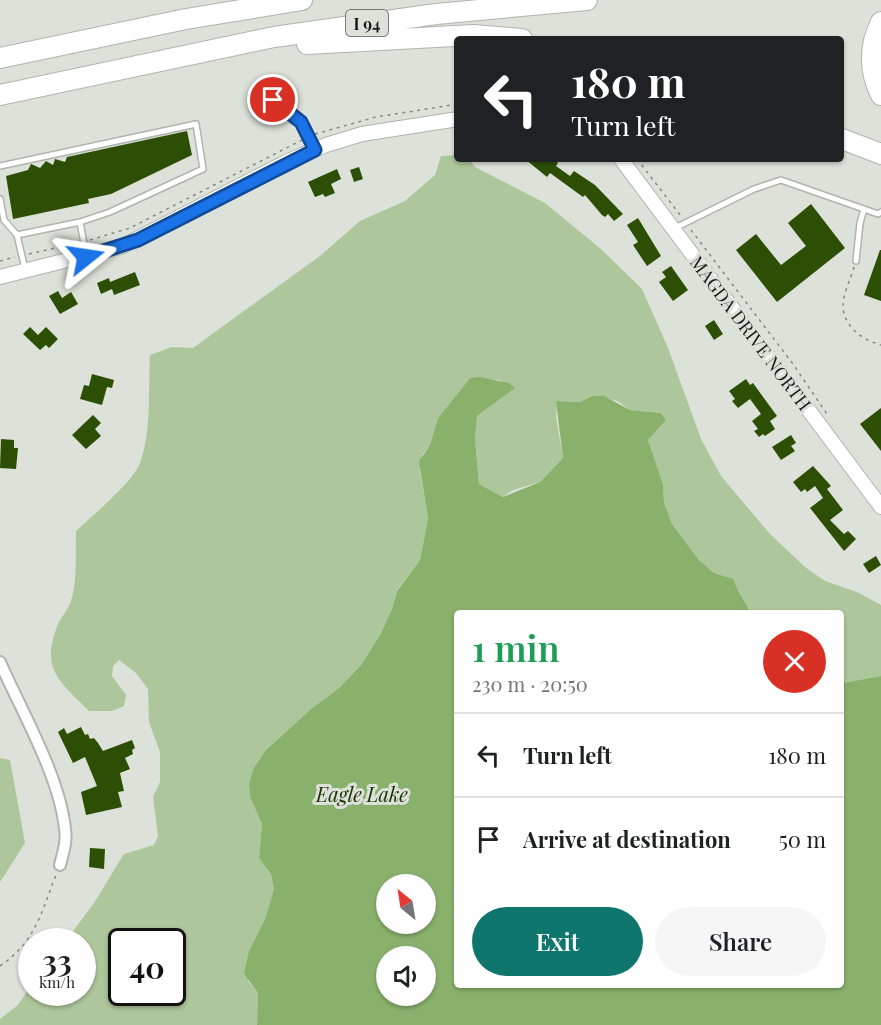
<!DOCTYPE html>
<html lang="en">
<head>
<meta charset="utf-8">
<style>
  body { margin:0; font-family:"Playfair Display",serif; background:#f6f6f6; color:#202124; height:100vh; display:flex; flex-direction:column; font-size:22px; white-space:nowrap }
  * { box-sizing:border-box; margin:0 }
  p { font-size:20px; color:#757577 }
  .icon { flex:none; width:33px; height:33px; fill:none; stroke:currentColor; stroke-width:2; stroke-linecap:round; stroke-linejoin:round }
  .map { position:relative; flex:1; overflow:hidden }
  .panel { position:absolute; left:454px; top:610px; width:390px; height:378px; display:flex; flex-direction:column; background:#fff; border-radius:6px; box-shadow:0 2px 4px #0004 }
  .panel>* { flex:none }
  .hud { position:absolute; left:454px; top:36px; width:390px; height:126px; border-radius:6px; box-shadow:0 2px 4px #0004; background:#202124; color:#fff; overflow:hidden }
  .needle { width:39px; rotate:330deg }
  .buttons { position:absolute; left:376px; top:874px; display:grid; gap:12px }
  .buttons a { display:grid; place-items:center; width:60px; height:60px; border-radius:50%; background:#fff; box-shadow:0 2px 4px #0004; font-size:30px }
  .speed { position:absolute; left:18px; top:928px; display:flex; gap:12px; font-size:30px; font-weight:700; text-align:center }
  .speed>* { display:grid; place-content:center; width:78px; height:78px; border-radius:50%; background:#fff; box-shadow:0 2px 4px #0004; line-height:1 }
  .speed small { font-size:15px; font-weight:400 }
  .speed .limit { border:3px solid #111; border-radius:9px; background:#fff; color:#111 }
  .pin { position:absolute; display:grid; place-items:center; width:51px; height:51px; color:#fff; margin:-26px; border:3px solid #fff; border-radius:50%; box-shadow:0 2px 6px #0007 }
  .me { position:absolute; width:66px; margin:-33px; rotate:75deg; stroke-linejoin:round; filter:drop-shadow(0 0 4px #0008) }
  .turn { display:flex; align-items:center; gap:21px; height:126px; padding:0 18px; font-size:27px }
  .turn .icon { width:78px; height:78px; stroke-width:2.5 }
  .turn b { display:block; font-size:42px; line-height:51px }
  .round { display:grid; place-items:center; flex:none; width:63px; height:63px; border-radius:32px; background:#f6f6f6 }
  .summary { display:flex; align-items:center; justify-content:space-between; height:102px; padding:0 18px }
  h1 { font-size:36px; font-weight:600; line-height:45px; color:#1e9e55 }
  .primary-button { display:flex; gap:12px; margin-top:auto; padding:12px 18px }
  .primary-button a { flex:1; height:69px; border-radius:36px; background:#0f766e; color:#fff; font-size:24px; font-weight:600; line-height:69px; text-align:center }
  .primary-button a+a { background:#f6f6f6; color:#202124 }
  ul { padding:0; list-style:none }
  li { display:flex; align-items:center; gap:18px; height:84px; padding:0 18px; border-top:2px solid #e0e0e0 }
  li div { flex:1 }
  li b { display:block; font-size:22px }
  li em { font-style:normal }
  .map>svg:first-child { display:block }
  .green { fill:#adc69b; fill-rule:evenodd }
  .water { fill:#8ab16c; fill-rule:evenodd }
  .building { fill:#2d4f05 }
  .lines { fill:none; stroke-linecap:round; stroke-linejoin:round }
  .service-casing { stroke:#afb4ac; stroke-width:8 }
  .minor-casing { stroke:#afb4ac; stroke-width:14 }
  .tertiary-casing { stroke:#afb4ac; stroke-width:16 }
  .motorway-casing { stroke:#afb4ac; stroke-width:22 }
  .path { stroke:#858983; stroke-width:1.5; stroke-dasharray:3 4.5; stroke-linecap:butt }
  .service { stroke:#fff; stroke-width:5 }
  .minor { stroke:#fff; stroke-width:10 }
  .tertiary { stroke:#fff; stroke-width:14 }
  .motorway { stroke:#fff; stroke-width:20 }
  .route-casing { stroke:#114b97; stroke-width:15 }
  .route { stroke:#1a73e8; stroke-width:10 }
  .labels { text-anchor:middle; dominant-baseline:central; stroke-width:6; stroke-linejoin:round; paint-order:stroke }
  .shield { fill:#dce1d9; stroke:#535651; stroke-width:1.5 }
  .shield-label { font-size:16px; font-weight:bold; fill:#181a17 }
  .street-label { font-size:18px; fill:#181a17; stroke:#dce1d9 }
  .water-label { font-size:20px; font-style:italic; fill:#1b3301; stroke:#dce1d9 }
</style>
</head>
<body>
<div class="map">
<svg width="881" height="1025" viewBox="0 0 881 1025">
  <rect width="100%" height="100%" fill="#dce1d9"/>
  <path class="green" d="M457,155l1,4h11l6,8 70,36 56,46 41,40 26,59 33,91 20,37 49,58 35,33 20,14 32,11 24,13v71l-39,7v-69l-92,-1c-4,-13 -13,-19 -16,-34l-20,-6 -15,-13 -27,-36 -8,-21 -1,-19 -15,-44 18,-20 -5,-7 -31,-3 -12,-9 -26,-5 -12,6 -23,-1 -1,16 7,41 -23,24 -27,8 -10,7 -24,-13 -4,-45 2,-23 38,-28 -16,-8 -29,-2 -32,40 -8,27 -8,10 -2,15 8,49 -8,41 -23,30 -5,19 -11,24 -19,31 -23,24 -28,21 -45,41 -13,19 -4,15 1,13 12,27 -3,34 12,16 3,15 -9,30 -16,32 -1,30 10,12 -1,32h-257v-6l18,-14 13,-19 1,7h50v-51h-17l29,-39 30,-49 30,-9 4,-9 -5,-39 7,-15v-30l-11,-30 -1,-33 -12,-16 -17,-13 -6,6 -1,10 14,19 -2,11 -12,5h-23c-30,-31 -49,-41 -31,-87 3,-7 9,-13 12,-20 8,-22 5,-50 6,-73 16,-15 57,-49 64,-68 12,-33 8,-74 10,-108l22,-8 21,1 127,-92 40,-35 45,-20 30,-26 6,-19zM122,942h50v51h-50z
    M0,758l10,2 15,83 -25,39z"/>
  <path class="water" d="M480,377l29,6 6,5 -38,28 -2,23 4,45 24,13 37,-15 23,-24 -7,-57 24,1 12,-6h12l26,14 31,3 5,7 -18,20 15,44 1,19 8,21 27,36 15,13 20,6c3,15 12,21 16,34l-292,1v372h384v-303l39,-7v349h-624l1,-32 -14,-19 5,-23 16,-32 9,-30 -3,-15 -12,-16 3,-34 -12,-27 -1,-13 4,-15 13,-19 45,-41 28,-21 23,-24 19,-31 11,-24 5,-18 23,-31 8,-41 -9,-58 11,-16 8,-27 32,-40zM387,885h39v39h-39zM387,957h39v39h-39z"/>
  <path class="building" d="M286,81l9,15 -11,7 -11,-14z
    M187,131l5,24 -81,39 -23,5 1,4 -76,16 -7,-43 22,-6 3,-6 9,4 6,-7 7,4 2,-6 10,3 2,-5z
    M525,159h29l4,4 -2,3 14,10 4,-5 21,14 28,29 -9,7 -6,-7 -3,3 -3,-2 -17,-20 -2,2 -33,-24 -3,4z
    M359,167l4,12 -9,3 -4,-12z
    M337,169l4,10 -10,5 4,9 -10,4 -2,-3 -8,3 -7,-15z
    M811,204l34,44 -68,54 -41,-52 20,-16 25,31 25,-19 -18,-23z
    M638,218l23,38 -14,10 -14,-21 5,-3 -11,-17z
    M880,250h1v51l-17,-6z
    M671,266l17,24 -15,11 -14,-19 7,-5 -4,-5z
    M135,272l5,13 -26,10 -2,-6 -11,5 -4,-11 12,-5 1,4z
    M58,291l4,7 9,-6 7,12 -18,10 -11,-18z
    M714,320l9,14 -9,6 -9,-14z
    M30,327l8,8 8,-8 12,12 -9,9 -3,-3 -6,5 -17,-16z
    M92,374l22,6 -2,8 -5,-1 -5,18 -22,-6 4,-14 5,1z
    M746,379l4,6 3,-2 24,33 -7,5 5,8 -10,7 -2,-2 -4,3 -5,-6 4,-2 -6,-8 9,-7 -11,-15 -12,9 -6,-7 3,-2 -6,-8z
    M881,408v43l-21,-27z
    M93,415l8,8 -6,6 6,7 -15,13 -14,-14z
    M791,435l5,8 -5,3 4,5 -14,9 -9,-13z
    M1,439l13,1v8h4l-2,21 -16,-1z
    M813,466l18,20 -4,3 16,21 -13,10 14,14 4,-3 8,8 -12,12 -34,-43 13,-10 -8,-12 -8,6 -2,-3 -4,3 -8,-10z
    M876,556l5,9 -12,8 -6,-9z
    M81,727l4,8 3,-1 2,5 4,-1 4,5 5,8 29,-11 3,8 -3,2 1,4 -8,4 5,11 -10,4 4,18 -6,1 4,15 -36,8 -5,-23 16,-6 -12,-29 -12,6 -15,-31 6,-4 3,6z
    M90,848l15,1 -1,20 -15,-2z"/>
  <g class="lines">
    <defs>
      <path id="service" d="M273,100l28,22 13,27
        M0,166l196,-42 7,45 -93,43 -30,10 -63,13 -13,-15 -4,-21
        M80,222l6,33
        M675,228l79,-39 27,-9 97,34 3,-2
        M17,235l8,34
        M856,261l4,-38 4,-14"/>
      <path id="minor" d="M0,662c21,48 60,115 65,167 2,13 -2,24 -5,36"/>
      <path id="tertiary" d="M621,159l260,348
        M0,277l123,-31 165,-85 38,-16 36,-11 96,-15"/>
      <path id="motorway" d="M881,22c-12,24 -12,49 0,73
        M307,44l166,-9 49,4
        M0,58l186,-39 116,-19
        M0,95l274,-58 162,-23 151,-14
        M842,139l39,15"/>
    </defs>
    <use href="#service" class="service-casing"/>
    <use href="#minor" class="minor-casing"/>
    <use href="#tertiary" class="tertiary-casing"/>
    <use href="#motorway" class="motorway-casing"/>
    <path class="path" d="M315,134l61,-17 82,-13
      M637,159l44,57
      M691,230l102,134 36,53
      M90,240l40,-12 172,-88
      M29,254l48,-11
      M0,261l15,-4
      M854,267c-3,11 -11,27 -11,38 0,22 20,35 38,40
      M0,966c36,-25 41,-53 56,-91"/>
    <use href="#service" class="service"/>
    <use href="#minor" class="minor"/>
    <use href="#tertiary" class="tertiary"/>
    <use href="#motorway" class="motorway"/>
  </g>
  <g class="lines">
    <defs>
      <path id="route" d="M86,257l52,-17 177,-90 -14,-28 -28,-22"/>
    </defs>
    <use href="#route" class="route-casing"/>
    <use href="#route" class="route"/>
  </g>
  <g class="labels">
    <rect class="shield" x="346" y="10" width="42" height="26" rx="4.5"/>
    <g class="shield-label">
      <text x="367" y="23">I 94</text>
    </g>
    <g class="street-label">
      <text transform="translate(751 333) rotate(53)">MAGDA DRIVE NORTH</text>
    </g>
    <g class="water-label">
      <text x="362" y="793">Eagle Lake</text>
    </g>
  </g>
</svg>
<div class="buttons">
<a><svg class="needle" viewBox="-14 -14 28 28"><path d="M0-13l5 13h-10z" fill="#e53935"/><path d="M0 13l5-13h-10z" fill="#757577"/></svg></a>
<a><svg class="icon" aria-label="sound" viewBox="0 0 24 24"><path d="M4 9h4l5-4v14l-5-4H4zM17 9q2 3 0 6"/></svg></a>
</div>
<div class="speed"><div>33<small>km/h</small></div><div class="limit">40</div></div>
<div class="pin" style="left:273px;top:100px;background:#d93025"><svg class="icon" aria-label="arrive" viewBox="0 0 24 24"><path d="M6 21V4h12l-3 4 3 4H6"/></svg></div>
<svg class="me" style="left:86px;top:257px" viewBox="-20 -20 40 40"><path d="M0-17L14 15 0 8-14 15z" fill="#1a73e8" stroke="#fff" stroke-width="4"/></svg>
<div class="hud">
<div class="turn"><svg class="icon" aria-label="left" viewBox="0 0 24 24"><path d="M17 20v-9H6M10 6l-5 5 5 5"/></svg><div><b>180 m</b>Turn left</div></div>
</div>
<section class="panel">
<div class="summary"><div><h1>1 min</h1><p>230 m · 20:50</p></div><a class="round" style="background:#d93025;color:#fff"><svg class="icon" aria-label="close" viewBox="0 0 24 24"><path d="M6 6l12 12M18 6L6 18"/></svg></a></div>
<ul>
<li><svg class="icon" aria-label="left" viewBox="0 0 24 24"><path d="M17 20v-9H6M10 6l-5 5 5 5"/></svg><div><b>Turn left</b></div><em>180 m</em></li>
<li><svg class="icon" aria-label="arrive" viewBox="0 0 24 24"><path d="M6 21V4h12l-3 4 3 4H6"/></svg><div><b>Arrive at destination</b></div><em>50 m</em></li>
</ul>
<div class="primary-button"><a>Exit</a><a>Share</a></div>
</section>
</div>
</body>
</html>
